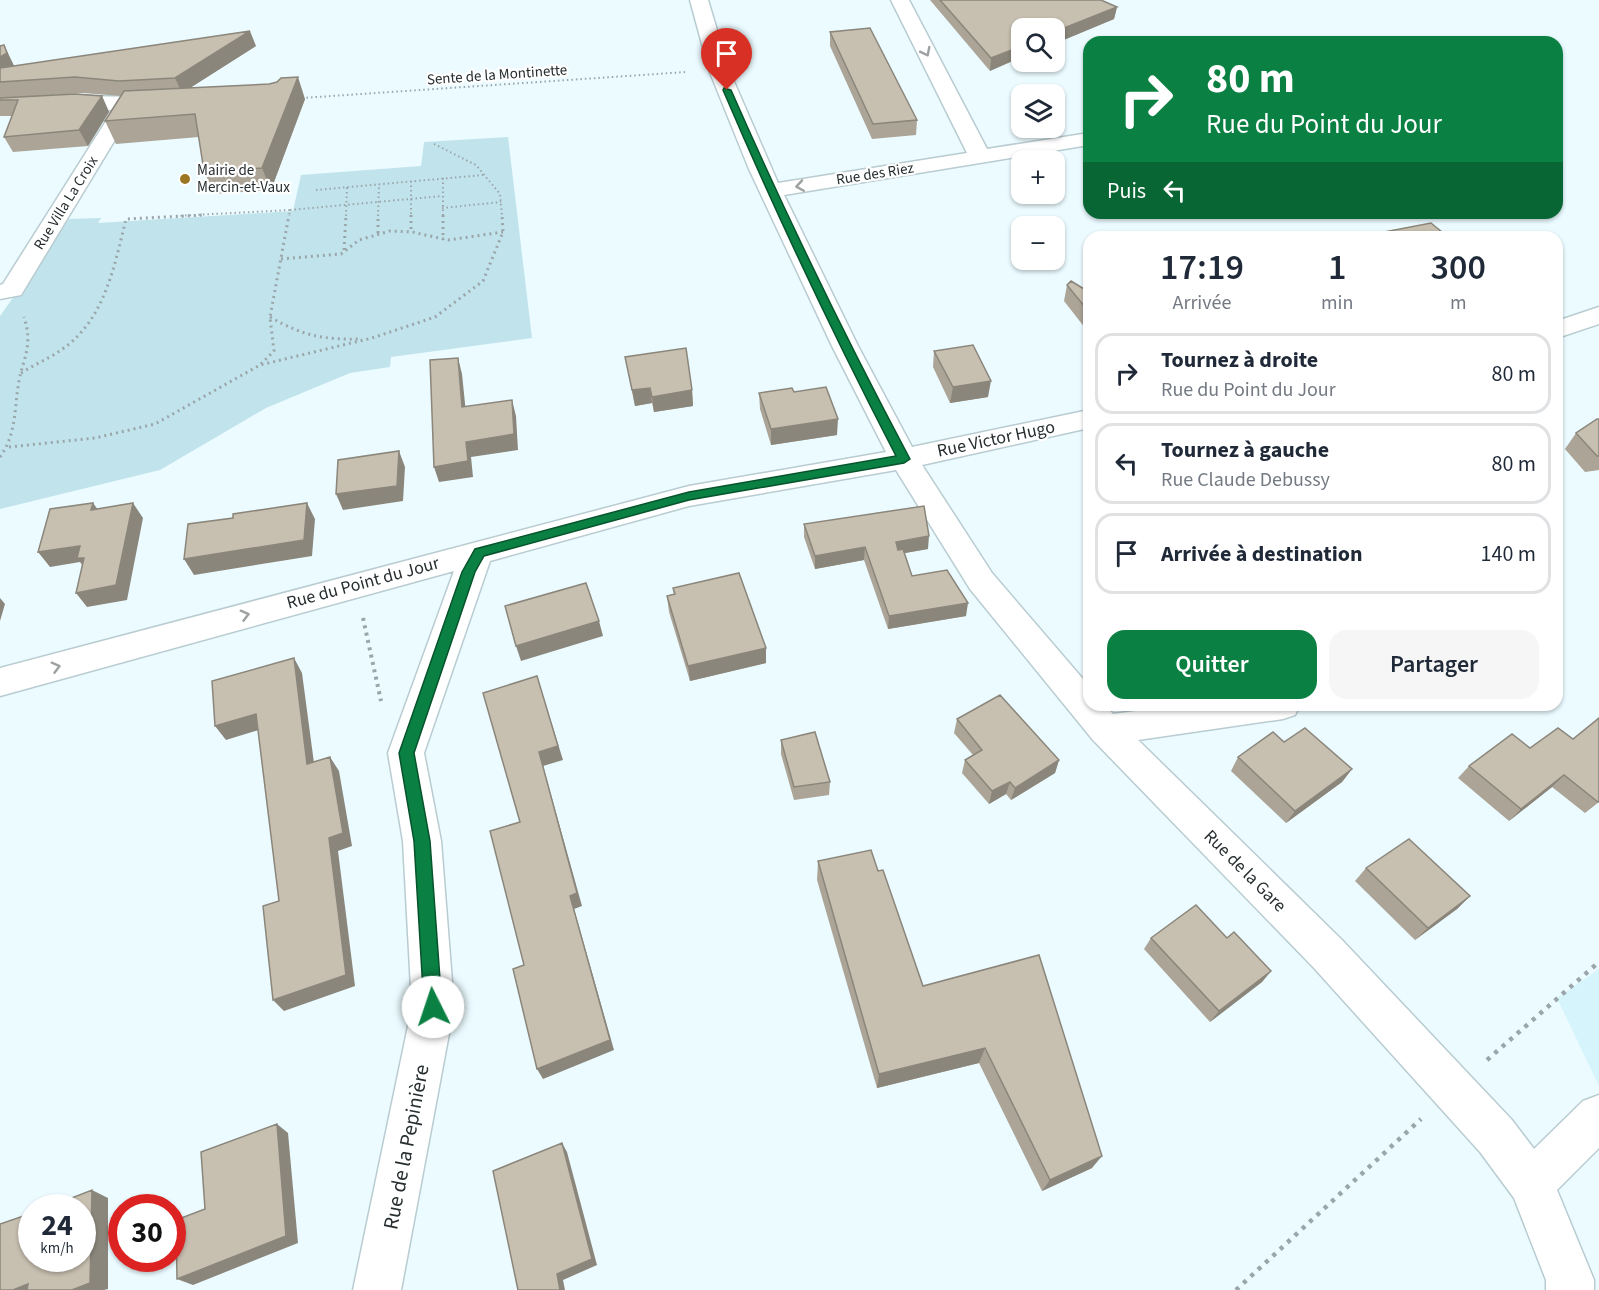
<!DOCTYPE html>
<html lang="fr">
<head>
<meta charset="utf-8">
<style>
  body { margin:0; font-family:"Source Sans 3",sans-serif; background:#f6f6f7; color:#1f2937; height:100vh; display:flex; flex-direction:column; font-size:22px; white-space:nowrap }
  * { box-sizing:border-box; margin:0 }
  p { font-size:20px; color:#747a83 }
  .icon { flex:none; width:33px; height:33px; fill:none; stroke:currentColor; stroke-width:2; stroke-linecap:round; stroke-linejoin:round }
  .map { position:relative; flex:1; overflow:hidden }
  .panel { position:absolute; left:1083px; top:231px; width:480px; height:480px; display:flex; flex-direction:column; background:#fff; border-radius:18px; box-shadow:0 2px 4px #0004 }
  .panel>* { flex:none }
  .hud { position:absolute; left:1083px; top:36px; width:480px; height:183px; border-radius:18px; box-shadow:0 2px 4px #0004; background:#0b8043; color:#fff; overflow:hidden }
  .fabs { position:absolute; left:1011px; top:18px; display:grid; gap:12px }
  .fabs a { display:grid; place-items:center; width:54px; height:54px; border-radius:12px; background:#fff; box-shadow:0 2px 4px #0004; font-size:30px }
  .speed { position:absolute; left:18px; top:1194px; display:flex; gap:12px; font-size:30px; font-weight:700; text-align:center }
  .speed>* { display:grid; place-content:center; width:78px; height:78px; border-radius:50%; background:#fff; box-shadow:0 2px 4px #0004; line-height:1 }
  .speed small { font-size:15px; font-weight:400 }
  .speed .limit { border:9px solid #d22; background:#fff; color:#111 }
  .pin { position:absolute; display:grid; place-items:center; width:51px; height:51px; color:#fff; margin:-62px -26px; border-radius:50% 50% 50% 0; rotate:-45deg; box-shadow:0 0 6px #0007 }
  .pin .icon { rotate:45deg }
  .me { position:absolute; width:66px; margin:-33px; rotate:356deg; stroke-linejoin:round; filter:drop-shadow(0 0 4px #0008) }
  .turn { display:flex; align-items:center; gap:21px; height:126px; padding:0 24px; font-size:27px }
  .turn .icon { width:78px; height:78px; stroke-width:2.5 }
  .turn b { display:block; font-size:42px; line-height:51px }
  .then { display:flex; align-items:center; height:57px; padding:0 24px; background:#0003; gap:12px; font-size:22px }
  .eta { display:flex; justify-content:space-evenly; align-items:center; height:102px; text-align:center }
  .eta b { font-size:36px; font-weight:600; line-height:42px }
  .primary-button { display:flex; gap:12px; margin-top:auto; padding:12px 24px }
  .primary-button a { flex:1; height:69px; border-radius:18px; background:#0b8043; color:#fff; font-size:24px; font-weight:600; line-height:69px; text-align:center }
  .primary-button a+a { background:#f6f6f7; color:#1f2937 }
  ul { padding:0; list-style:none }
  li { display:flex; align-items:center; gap:18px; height:81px; margin:0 12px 9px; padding:0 12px; border:3px solid #e0e1e3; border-radius:18px }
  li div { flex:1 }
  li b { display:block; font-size:22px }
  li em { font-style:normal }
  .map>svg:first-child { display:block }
  .built { fill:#d6f4fc }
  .green { fill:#c1e3ec }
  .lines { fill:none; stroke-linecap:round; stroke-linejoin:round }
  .minor-casing { stroke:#b8ccd1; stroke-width:3 }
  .path-far3 { stroke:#9aa6a9; stroke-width:2; stroke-dasharray:1.5 3; stroke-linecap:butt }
  .path-far2 { stroke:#9aa6a9; stroke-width:3; stroke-dasharray:2 4; stroke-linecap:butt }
  .path-far1 { stroke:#9aa6a9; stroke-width:4; stroke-dasharray:3 4.5; stroke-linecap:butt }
  .path { stroke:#9aa6a9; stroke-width:4.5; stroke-dasharray:4 6; stroke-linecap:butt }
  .minor { fill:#fff; fill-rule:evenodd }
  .wall { fill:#aba497 }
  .shaded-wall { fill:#8b867b }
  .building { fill:#c7bfb0; stroke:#8b867b; stroke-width:1.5 }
  .oneway { stroke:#9ea1a2 }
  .route { fill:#0b8043; stroke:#07532c; stroke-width:1.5 }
  .poi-dot { fill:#9c7723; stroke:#fff; stroke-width:2 }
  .labels { text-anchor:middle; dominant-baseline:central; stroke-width:4.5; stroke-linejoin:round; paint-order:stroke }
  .far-street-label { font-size:15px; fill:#272e30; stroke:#fff }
  .far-poi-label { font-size:15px; fill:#272e30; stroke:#fff; text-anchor:start }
  .street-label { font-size:18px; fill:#272e30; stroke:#fff }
  .near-street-label { font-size:21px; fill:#272e30; stroke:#fff }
</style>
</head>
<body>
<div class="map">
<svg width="1599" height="1290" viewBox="0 0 1599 1290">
  <rect width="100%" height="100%" fill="#ebfbff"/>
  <path class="built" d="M1599,969v117l-42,-88z"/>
  <path class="green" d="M508,137l24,201 -141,19 -1,10 -40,6 -84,35 -106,62 -160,39v-193l69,-97 32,-1 -3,5 195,-12 8,-36 120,-9 3,-24z"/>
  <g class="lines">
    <defs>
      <path id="minor" d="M690,0h18l21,70 49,113 189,-30 -76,-153h18l78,149 102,-16v12l-305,50 74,151 54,101 177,-37v18l-167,37 70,108 97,113v19h16l8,9 67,-9h120l-5,10 -12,4 -145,21 204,200 170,180 22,29 49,-48 16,-6v53l-42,42 37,90v10h-48v-10l-32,-82 -34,-46 -166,-184 -221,-228 -123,-151 -74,-119 -207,36 -199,55 -66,192 17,88 13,166 -53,283h-48l59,-283 -9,-166 -15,-88 66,-182 -454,125v-28l689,-182 197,-34 -54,-106 -83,-177 -40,-99z
        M60,96l101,1 7,2 3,4 -3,4 -35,3 -112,185 -21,4v-14l3,-1 110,-174 -73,-1 -40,3v-12z
        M1599,307v17l-42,14v-17z"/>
    </defs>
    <use href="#minor" class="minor-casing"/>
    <path class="path-far3" d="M302,98l384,-26
      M434,144l42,21 24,29 2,22
      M443,178v38
      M411,181v35
      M316,190l167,-15
      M442,208l59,-6
      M290,210l152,-14
      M176,216l114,-6 -1,6
      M346,216l1,-29
      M378,216l1,-32"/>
    <path class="path-far2" d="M411,215v16
      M443,215v25
      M378,233v-18
      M344,250l2,-35
      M281,259l60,-5 18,-14 31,-9 22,1 36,8 55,-8
      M270,317c33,19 54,23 92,22
      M261,364l13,-13 -4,-34 19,-102
      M21,373c16,-10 34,-17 48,-29 37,-30 46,-81 57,-125l78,-4
      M9,447l86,-9 60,-14 105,-59 112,-27 63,-21 48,-36 20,-49 -1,-17
      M0,457c17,-24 14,-49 19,-76 5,-25 14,-36 5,-64"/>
    <path class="path-far1" d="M363,618l18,83"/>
    <path class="path" d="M1487,1060l112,-98
      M1236,1290l185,-171"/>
    <use href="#minor" class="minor"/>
  </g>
  <path class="wall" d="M930,0h171l16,7 -3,12 -60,25v-16l-64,43z
    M830,32l87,88 -1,15 -44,4 -42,-93z
    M4,45l10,21 242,-20 -66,42 115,11 -34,91 -57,4 -10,-23 -5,-34 -83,7 -11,-23 16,-25 -38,-3 -76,5 95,-2 7,16 -21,34 -75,6 -9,-15 8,-21h-12v-70z
    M1067,285l22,7v41l-25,-32z
    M934,351l54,46 -38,6 -17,-36z
    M625,357l67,33 1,16 -39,6 -2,-9 -17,3z
    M794,392l43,43 -66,10 -11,-36 -1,-16z
    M1599,419v51l-14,2 -20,-23 11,-16z
    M804,524l124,25 -24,4 8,23 54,40 -78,13 -24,-69 -49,9 -11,-32z
    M673,588l93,75 -76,18 -21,-69 -2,-16 7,-1z
    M1599,718v84l-14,11 -33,-26 -43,34 -51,-43 11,-12 61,-18 43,-9z
    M957,719l102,41 -4,13 -44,27 -5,-6 -17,10 -27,-31 3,-13 8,-5 -19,-22z
    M781,740l49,42 -1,13 -35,5 -13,-46z
    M1284,742l68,27 -10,13 -56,41 -55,-52 7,-14z
    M818,861l60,10 45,115 116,-31 53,213 -50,23 -63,-128 -102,25 -60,-208z
    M1366,868l104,28 -13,13 -42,31 -60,-59z
    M1151,938h76l44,33 -9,11 -52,40 -66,-73z"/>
  <path class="shaded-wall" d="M1117,7l-3,12 -60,25v-12z
    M250,31l6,15 -74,47 -7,-15z
    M4,45l11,23 -15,9v-20z
    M1022,46v11l-32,14 1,-13z
    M298,77l7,22 -34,91 -9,-22z
    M102,96l7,16 -21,34 -9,-16z
    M458,358l4,16 5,49 -5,-16z
    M991,381l-3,16 -38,6 3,-16z
    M650,388l2,15 -17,3 -3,-16z
    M692,390l1,16 -39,6 -2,-15z
    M512,400l4,16 2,34 -47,7 2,20 -34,5 -5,-15 32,-25z
    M838,419l-1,16 -66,10v-16z
    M399,451l6,16 -2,34 -60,9 -7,-16z
    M93,503l11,15 -13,-8z
    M133,503l10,15 -16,82 -40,7 -11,-14z
    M307,503l8,16 -3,37 -118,19 -10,-16z
    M929,536l-1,13 -34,6 2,-13z
    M80,546l8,27 -8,-11 -30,5 -12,-15z
    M865,547l-1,13 -49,9v-13z
    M0,598l5,6 -5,17z
    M968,603l-2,13 -78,13 1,-13z
    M599,621l4,15 -82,25 -5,-15z
    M766,648v15l-76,18 -2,-15z
    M294,658l8,15 14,105 -9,-14z
    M537,676l26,84 -20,6 39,140 -8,3 40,141 -71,29 -6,-10 33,-173 -31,-144z
    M256,714l9,14 -39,12 -11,-14z
    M330,757l9,14 13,75 -14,5 17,135 -71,25 -11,-11 56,-162z
    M1059,760l-4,13 -44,27 4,-12z
    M1352,769l-10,13 -56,41 9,-12z
    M1564,775l-12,12 -43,34 12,-12z
    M1010,782l-4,12 -17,10 3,-13z
    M1470,896l-13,13 -42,31 13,-12z
    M1271,971l-9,11 -52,40 9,-11z
    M985,1048l-6,15 -102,25 2,-14z
    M277,1124l11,9 10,110 -105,42 -16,-6z
    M562,1143l5,9 30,113 -34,15 2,10h-5l-3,-16z
    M1102,1156l-10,12 -50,23 8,-11z
    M92,1190l16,8v91l-4,1h-32z
    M28,1284l18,6h-33z"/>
  <path class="building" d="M940,0h161l16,7 -63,25v-4h-32v18l-31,12z
    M870,28l47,92 -44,4 -43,-92z
    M250,31l-75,47 -56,3 -44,-4 -75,5v-14z
    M4,45l3,8 -7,4v-11z
    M298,77l-36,91 -58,3 -9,-57 -90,7 19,-30 145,-7 8,-2 4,-4z
    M75,94l27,2 -23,34 -75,7 14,-37h-18v-2z
    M1431,223l17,14h-90z
    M1071,281l18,11v20l-22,-27z
    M973,345l18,36 -38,6 -19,-36z
    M686,348l6,42 -40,7 -2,-9 -18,2 -7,-33z
    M458,358l4,49 50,-7 2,34 -48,8 2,19 -34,6 -4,-107z
    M826,387l12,32 -67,10 -12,-36 33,-5 2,4z
    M1597,419h2v37h-2l-21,-23z
    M399,451l-2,35 -61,8 2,-34z
    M93,503l-2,7 42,-7 -17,82 -40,8 8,-35h-7l3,-12 -42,6 12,-43z
    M307,503l-3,37 -120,19 4,-35 45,-6v-4z
    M924,506l5,30 -33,6 2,8 5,-1 9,27 35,-6 21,33 -79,13 -24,-69 -50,9 -11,-32z
    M739,573l27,75 -78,18 -21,-70 8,-2 -2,-6z
    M586,583l13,38 -83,25 -11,-40z
    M294,658l13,106 23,-7 13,76 -14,5 17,137 -73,25 -10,-94 16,-5 -23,-187 -41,12 -3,-45z
    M537,676l21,70 -19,6 38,141 -7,3 40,144 -73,29 -24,-100 11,-4 -34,-134 30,-9 -37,-129z
    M1000,695l59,65 -44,28 -5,-6 -18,9 -27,-31 17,-10 -25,-31z
    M1599,718v83l-1,1 -34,-27 -43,34 -52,-43 43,-32 18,14 28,-20 15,11z
    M1305,728l47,41 -57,42 -57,-54 35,-25 11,10z
    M815,732l15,50 -36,5 -13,-47z
    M1409,839l61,57 -42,32 -62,-60z
    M871,850l7,21 5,-1 40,116 116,-31 63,201 -52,24 -65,-132 -106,26 -61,-213z
    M1196,905l31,33 7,-6 37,39 -52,40 -68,-73z
    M277,1124l9,112 -109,43 -1,-59 29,-11 -4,-57z
    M562,1143l30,116 -35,15 3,16h-42l-25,-119z
    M92,1190l-2,93 -18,7h-45l1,-6 -15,6h-13v-66l32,-11v45h50v-50h-36z"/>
  <defs><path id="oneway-chevron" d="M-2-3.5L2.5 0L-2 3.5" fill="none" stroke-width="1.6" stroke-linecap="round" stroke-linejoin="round" transform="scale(1.5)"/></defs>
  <g class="oneway">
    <use href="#oneway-chevron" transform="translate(926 52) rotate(63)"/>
    <use href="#oneway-chevron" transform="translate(800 186) rotate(171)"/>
    <use href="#oneway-chevron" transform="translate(245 615) rotate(-15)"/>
    <use href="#oneway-chevron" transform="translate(56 667) rotate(-15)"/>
  </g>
  <path class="route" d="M724,88l7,2c55,125 114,247 179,369l-6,4 -215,37 -205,56 -9,16 -61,181 16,88 12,166 -3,6 -6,3 -6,-3 -3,-6 -10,-166 -15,-88 63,-181 13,-23 214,-57 207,-36c-62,-120 -120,-242 -173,-366z"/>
  <circle class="poi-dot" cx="185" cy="179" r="6"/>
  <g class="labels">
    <g class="far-street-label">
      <text transform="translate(497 75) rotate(-4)">Sente de la Montinette</text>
      <text transform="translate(875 174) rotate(-9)">Rue des Riez</text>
      <text transform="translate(66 203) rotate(-58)">Rue Villa La Croix</text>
    </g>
    <g class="far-poi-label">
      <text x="197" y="170">Mairie de<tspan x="197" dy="17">Mercin-et-Vaux</tspan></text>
    </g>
    <g class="street-label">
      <text transform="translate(996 439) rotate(-12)">Rue Victor Hugo</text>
      <text transform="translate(363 583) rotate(-15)">Rue du Point du Jour</text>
      <text transform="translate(1245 871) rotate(45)">Rue de la Gare</text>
    </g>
    <g class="near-street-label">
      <text transform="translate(406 1147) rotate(-79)">Rue de la Pepinière</text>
    </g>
  </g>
</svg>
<div class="fabs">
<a><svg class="icon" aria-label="search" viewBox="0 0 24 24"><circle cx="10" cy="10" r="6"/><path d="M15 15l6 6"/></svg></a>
<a><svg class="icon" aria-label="layers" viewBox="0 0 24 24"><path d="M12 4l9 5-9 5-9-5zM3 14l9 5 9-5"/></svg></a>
<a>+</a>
<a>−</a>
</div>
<div class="speed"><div>24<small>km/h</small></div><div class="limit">30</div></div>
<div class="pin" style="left:727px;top:90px;background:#d93025"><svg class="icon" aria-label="arrive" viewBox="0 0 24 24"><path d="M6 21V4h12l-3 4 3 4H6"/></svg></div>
<svg class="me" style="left:433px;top:1007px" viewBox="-20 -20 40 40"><circle r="19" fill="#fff"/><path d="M0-13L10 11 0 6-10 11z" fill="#0b8043"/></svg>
<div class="hud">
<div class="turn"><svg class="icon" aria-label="right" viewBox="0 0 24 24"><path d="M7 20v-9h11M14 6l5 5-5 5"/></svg><div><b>80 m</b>Rue du Point du Jour</div></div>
<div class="then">Puis<svg class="icon" aria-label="left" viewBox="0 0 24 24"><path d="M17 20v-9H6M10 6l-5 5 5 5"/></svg></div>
</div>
<section class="panel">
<div class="eta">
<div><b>17:19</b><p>Arrivée</p></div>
<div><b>1</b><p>min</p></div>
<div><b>300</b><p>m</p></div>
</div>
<ul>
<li><svg class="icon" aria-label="right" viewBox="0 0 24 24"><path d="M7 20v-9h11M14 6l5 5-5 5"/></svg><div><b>Tournez à droite</b><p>Rue du Point du Jour</p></div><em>80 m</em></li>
<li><svg class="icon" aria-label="left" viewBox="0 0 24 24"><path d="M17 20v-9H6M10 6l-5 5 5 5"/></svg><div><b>Tournez à gauche</b><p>Rue Claude Debussy</p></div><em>80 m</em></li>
<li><svg class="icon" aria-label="arrive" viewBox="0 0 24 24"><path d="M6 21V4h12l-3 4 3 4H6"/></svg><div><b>Arrivée à destination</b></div><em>140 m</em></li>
</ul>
<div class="primary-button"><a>Quitter</a><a>Partager</a></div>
</section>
</div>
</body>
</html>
